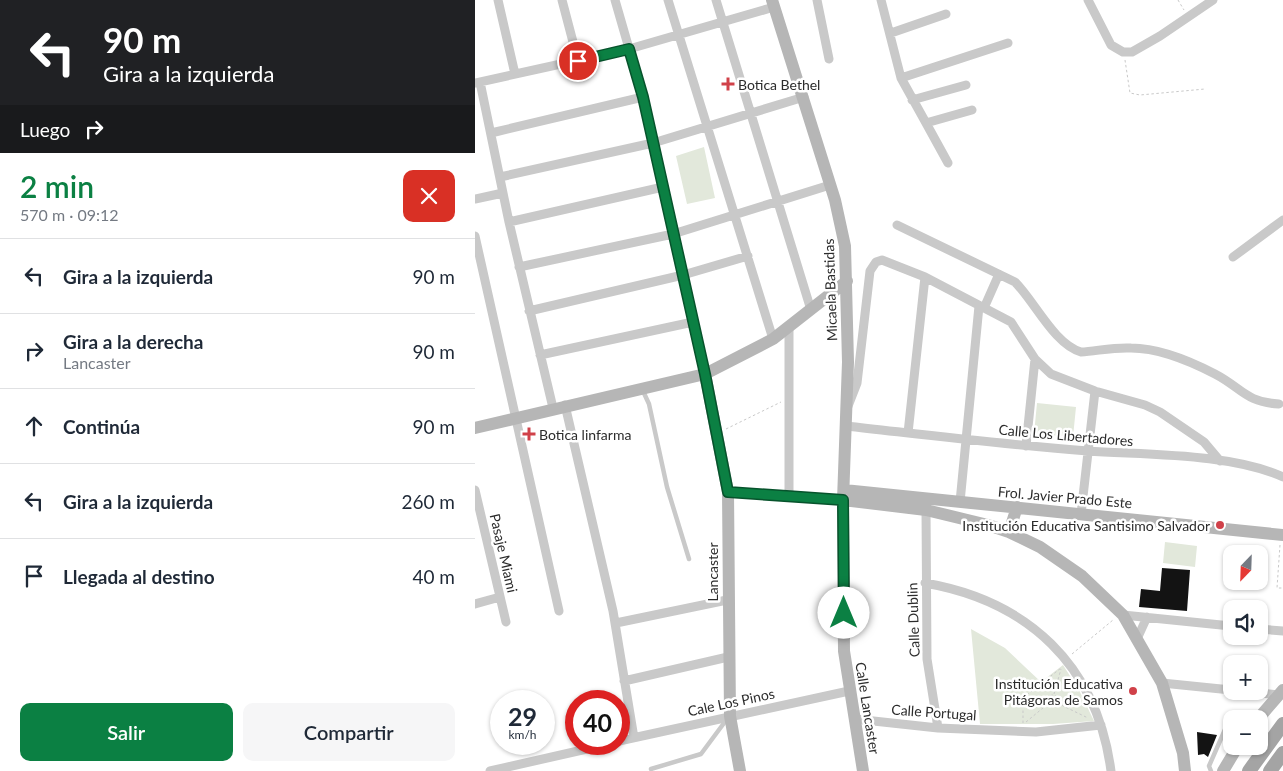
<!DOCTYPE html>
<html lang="es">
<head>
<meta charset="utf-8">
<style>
  body { margin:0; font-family:Lato,sans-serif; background:#f6f6f7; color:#1f2937; height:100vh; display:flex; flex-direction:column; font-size:19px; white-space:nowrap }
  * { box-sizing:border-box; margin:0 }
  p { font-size:16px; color:#747a83 }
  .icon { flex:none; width:28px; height:28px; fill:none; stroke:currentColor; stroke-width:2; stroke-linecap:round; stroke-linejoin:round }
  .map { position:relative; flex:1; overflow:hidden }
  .drawer { display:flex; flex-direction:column; background:#fff; width:475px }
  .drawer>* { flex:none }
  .banner { background:#202124; color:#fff; overflow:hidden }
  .needle { width:32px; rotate:203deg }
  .tools { position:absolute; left:748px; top:545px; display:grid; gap:10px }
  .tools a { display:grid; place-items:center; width:45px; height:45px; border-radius:10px; background:#fff; box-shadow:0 1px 4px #0004; font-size:25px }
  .speed { position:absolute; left:15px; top:690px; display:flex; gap:10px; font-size:25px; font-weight:700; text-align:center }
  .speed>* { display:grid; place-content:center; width:65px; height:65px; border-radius:50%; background:#fff; box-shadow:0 1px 4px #0004; line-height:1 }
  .speed small { font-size:12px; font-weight:400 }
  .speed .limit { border:8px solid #d22; background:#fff; color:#111 }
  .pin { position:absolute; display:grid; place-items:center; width:42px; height:42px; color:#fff; margin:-21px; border:2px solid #fff; border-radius:50%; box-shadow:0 1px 5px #0007 }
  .me { position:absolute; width:55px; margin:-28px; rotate:0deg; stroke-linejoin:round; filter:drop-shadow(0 0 4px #0008) }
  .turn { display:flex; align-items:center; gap:18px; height:105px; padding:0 20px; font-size:22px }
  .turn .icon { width:65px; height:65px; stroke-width:2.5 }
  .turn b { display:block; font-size:35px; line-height:42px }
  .then { display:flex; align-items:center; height:48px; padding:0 20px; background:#0003; gap:10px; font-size:19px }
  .round { display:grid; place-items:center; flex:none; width:52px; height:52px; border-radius:10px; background:#f6f6f7 }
  .headline { display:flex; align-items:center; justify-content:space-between; height:85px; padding:0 20px }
  h1 { font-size:30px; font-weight:600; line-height:38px; color:#0b8043 }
  .button { display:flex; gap:10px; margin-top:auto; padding:10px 20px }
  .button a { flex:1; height:58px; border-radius:10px; background:#0b8043; color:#fff; font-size:20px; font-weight:600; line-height:58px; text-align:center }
  .button a+a { background:#f6f6f7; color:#1f2937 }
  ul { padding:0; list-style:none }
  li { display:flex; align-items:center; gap:15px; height:75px; padding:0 20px; border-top:1px solid #e0e1e3 }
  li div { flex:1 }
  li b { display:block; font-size:19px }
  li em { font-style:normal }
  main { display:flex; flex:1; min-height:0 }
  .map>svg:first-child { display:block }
  .green { fill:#e2e8db }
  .building { fill:#131313 }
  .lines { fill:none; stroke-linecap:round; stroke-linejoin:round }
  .path { stroke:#c9c9c9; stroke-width:1; stroke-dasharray:2.5 2.5; stroke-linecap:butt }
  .lane { stroke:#c9c9c9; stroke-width:4.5 }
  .street { stroke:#c9c9c9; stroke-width:9 }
  .secondary { stroke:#b6b6b6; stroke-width:12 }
  .primary { stroke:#a4a4a4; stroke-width:14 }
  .route-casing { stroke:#07532c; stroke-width:12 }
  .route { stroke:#0b8043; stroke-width:9 }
  .poi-dot { fill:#d04149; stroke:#fff; stroke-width:2 }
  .labels { text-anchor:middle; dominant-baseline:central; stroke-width:5; stroke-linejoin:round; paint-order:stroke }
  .poi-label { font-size:14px; fill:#2c2c2c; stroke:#fff; text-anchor:start }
  .street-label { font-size:14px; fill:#2c2c2c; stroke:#fff }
</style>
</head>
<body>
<main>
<section class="drawer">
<div class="banner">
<div class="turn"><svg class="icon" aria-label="left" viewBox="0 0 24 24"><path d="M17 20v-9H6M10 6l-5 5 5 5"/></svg><div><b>90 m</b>Gira a la izquierda</div></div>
<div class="then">Luego<svg class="icon" aria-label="right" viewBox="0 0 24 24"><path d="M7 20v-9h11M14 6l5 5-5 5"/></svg></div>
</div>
<div class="headline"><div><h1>2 min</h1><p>570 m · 09:12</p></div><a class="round" style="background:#d93025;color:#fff"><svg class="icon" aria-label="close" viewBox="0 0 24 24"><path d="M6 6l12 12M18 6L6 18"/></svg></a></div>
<ul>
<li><svg class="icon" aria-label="left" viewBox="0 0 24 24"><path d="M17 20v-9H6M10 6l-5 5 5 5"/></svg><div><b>Gira a la izquierda</b></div><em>90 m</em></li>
<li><svg class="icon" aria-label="right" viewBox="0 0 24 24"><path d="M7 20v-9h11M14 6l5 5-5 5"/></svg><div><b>Gira a la derecha</b><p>Lancaster</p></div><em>90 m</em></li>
<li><svg class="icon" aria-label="ahead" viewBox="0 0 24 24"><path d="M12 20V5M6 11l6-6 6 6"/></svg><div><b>Continúa</b></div><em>90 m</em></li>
<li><svg class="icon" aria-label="left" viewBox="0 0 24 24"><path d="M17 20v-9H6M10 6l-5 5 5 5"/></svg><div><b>Gira a la izquierda</b></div><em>260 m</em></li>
<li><svg class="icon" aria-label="arrive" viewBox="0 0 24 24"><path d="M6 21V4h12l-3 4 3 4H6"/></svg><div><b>Llegada al destino</b></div><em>40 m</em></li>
</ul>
<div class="button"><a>Salir</a><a>Compartir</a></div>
</section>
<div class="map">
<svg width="808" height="771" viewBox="0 0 808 771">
  <rect width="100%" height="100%" fill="#fff"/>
  <path class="green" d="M229,147l11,51 -28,6 -11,-48z
    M562,403l39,4 -3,30 -39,-3z
    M690,542l32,4 -2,21 -32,-4z
    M496,629l34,19 36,34 22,-17 16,25 15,31 -41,3h-73z"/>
  <path class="building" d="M687,568l28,2 -3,41 -48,-4 2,-18 19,2z
    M722,732l20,3 -9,22 -4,-3 -6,1z"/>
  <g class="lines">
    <path class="path" d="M703,0l6,10
      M650,60l5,33 10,2 65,-6
      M251,429l55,-27
      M805,545l-3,43h6
      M597,654l41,-34
      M579,694l7,-25
      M573 700a5 5 0 1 1 10 0a5 5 0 1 1-10 0Z
      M582,703l31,15
      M551,722l23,-19
      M548,723v-25l38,-30"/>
    <path class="lane" d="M168,391l6,13 18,83 22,72
      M176,769l50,-15 26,-35
      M736,771l-2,-5 18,-41 4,-3"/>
    <path class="street" d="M23,0l17,74
      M87,0l16,61
      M140,0l28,97 62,277
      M193,0l105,339
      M241,0l95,310
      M342,0l12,59
      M406,0l20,78 25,45 46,-13
      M613,0l23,45 12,7h9l28,-16 53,-36
      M416,33l55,-19
      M426,78l107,-35
      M5,82l29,140 44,186
      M0,83l154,-34 145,-42
      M437,100l54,-15
      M451,123l22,40
      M16,133l152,-36
      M25,177l153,-34 151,-46
      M0,199l28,-6
      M34,222l154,-35
      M422,225l118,57c20,20 39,62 66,70 16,-1 33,-5 50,-4 28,0 59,13 84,26 27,14 30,28 64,30
      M0,236l84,375
      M758,257l50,-37
      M44,267l154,-33 157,-49
      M509,308l15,-34
      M54,311l154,-36 65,-19
      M314,328v167
      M65,355l153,-33
      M90,405l48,206 21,127
      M373,406l9,-23 13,-112 6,-9 6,-2 43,17 86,45 24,37 16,15 44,17 50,14 15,7 44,30 16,19
      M371,426c81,9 161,19 242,25 58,4 143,2 195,26
      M433,433l17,-156
      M551,446l9,-87
      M0,490l31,132
      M253,492l115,8
      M485,502l19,-196
      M451,510l1,149 11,69
      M606,514l14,-123
      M450,583c103,18 172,82 186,188
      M0,604l25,-7
      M648,615l108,11
      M141,623l111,-23
      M784,629l24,2
      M662,639l10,-22
      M149,681l104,-24
      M687,683l69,7
      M767,691l36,4
      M380,719l83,9 98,4 65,-7
      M144,741l230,-50
      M15,771l119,-27"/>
    <path class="secondary" d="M297,0l63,200 10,46 3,116 -5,138 1,151 19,120
      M230,374l23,118 2,224 10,55
      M0,428l230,-54 68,-35 74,-58
      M369,490l439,45
      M368,500l83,10 62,15 21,7 31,15 42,29 41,39 39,68 21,70 2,18
      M534,532l8,-25
      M783,719l25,-29
      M748,771l15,-25"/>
    <path class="primary" d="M774,771l34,-47
      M795,771l13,-18"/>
  </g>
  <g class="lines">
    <defs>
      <path id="route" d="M103,61l51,-12 14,48 62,277 23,118 115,8 1,113"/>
    </defs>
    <use href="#route" class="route-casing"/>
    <use href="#route" class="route"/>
  </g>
  <g class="poi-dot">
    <path d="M250.5 76.5h5v5h5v5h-5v5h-5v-5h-5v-5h5z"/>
    <path d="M51.5 426.5h5v5h5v5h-5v5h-5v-5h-5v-5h5z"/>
    <circle cx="745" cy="525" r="5"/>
    <circle cx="658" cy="691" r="5"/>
  </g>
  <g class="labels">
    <g class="poi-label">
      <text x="263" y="84">Botica Bethel</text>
      <text x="64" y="434">Botica linfarma</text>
      <text x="735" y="525" text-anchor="end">Institución Educativa Santisimo Salvador</text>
      <text x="648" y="683" text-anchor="end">Institución Educativa<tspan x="648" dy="16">Pitágoras de Samos</tspan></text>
    </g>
    <g class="street-label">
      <text transform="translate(355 290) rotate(-92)">Micaela Bastidas</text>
      <text transform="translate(591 435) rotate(5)">Calle Los Libertadores</text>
      <text transform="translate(590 497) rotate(5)">Frol. Javier Prado Este</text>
      <text transform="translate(29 553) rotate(77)">Pasaje Miami</text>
      <text transform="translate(237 572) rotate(-90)">Lancaster</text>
      <text transform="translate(438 620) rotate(-92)">Calle Dublin</text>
      <text transform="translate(256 702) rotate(-12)">Cale Los Pinos</text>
      <text transform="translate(393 708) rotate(81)">Calle Lancaster</text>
      <text transform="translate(459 712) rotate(4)">Calle Portugal</text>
    </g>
  </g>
</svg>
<div class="tools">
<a><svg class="needle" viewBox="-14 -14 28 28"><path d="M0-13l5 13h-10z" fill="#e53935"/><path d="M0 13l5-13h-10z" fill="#747a83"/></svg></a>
<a><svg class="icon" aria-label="sound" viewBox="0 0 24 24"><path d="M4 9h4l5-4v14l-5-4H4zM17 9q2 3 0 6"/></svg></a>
<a>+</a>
<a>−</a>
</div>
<div class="speed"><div>29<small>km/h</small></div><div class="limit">40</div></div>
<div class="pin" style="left:103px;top:61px;background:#d93025"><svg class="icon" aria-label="arrive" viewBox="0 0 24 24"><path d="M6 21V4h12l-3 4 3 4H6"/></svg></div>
<svg class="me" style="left:369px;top:613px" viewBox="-20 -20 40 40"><circle r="19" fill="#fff"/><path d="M0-13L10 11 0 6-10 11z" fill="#0b8043"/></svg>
</div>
</main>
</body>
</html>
